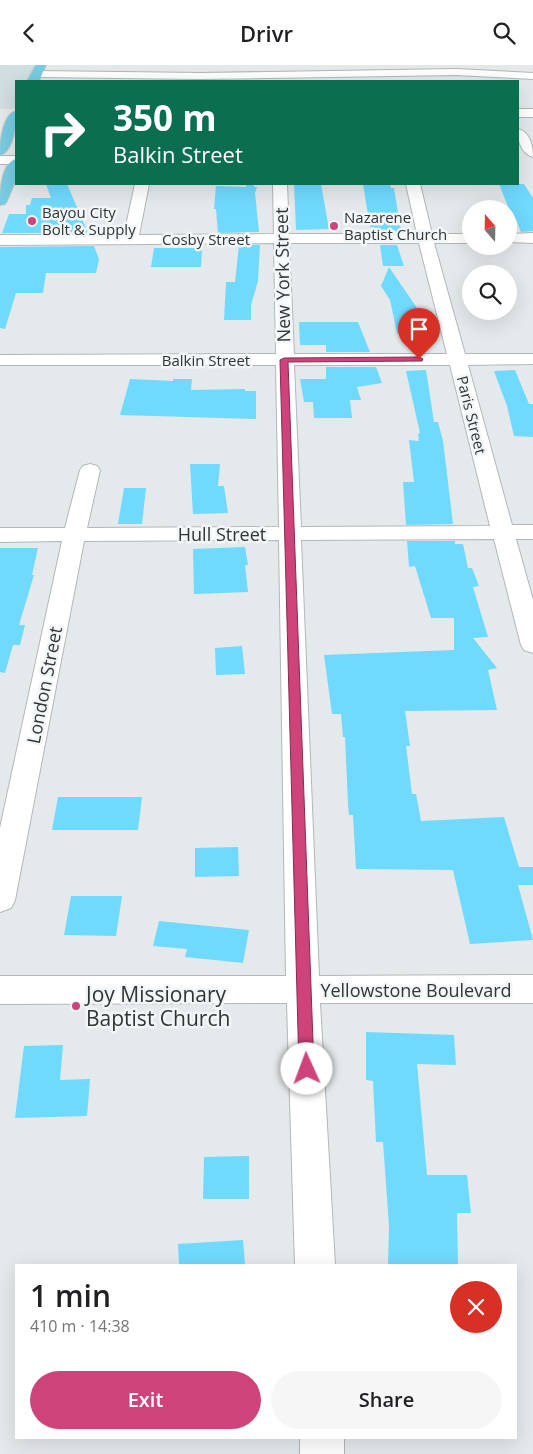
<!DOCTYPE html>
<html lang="en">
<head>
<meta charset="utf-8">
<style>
  body { margin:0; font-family:"Open Sans",sans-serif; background:#f6f6f6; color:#202124; height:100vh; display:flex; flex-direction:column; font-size:19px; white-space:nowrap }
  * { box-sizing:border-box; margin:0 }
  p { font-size:16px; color:#757577 }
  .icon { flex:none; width:28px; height:28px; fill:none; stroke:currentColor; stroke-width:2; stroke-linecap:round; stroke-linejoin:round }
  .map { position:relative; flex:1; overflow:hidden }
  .sheet { position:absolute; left:15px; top:1199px; width:502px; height:175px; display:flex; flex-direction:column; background:#fff; border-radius:0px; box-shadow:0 5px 20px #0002 }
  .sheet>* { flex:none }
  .guide { position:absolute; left:15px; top:15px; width:504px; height:105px; border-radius:0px; box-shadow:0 5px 20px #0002; background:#0b6e4f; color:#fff; overflow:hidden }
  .needle { width:32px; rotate:340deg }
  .tools { position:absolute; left:462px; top:135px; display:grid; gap:10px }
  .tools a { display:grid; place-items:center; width:55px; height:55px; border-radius:50%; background:#fff; box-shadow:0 5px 20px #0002; font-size:25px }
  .pin { position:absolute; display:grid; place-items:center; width:42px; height:42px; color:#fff; margin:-51px -21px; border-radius:50% 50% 50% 0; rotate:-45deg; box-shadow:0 0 5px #0007 }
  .pin .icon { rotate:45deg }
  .me { position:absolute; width:55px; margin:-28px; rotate:358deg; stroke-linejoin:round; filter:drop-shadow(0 0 4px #0008) }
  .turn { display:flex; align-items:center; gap:18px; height:105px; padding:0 15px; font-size:22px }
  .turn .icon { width:65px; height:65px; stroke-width:2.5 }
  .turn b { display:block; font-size:35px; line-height:42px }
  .round { display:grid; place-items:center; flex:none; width:52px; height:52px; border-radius:26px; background:#f6f6f6 }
  .summary { display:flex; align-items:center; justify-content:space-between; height:85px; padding:0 15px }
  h1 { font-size:30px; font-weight:600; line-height:38px }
  .cta { display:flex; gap:10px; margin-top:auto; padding:10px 15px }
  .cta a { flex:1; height:58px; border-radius:30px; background:#ce437a; color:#fff; font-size:20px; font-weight:600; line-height:58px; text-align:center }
  .cta a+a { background:#f6f6f6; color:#202124 }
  header { display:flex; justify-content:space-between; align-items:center; height:65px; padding:0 15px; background:#fff; font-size:22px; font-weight:600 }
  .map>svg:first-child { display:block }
  .built { fill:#d1dee2 }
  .building { fill:#70d9fe }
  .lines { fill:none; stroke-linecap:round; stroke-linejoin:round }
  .minor-casing { stroke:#b3b7b9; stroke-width:2 }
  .major-casing { stroke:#c6c6c6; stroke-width:2 }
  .minor { fill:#fff; fill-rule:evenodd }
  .major { fill:#77cbe2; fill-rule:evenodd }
  .route { fill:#ce437a; stroke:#862c4f }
  .poi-dot { fill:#ce437a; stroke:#f1f6f8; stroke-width:2 }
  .labels { text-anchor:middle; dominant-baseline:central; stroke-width:5; stroke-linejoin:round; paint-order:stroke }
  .far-poi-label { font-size:15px; fill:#323435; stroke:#f1f6f8; text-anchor:start }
  .far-street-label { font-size:15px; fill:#323435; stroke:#f1f6f8 }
  .street-label { font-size:18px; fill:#323435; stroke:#f1f6f8 }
  .near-poi-label { font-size:21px; fill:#323435; stroke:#f1f6f8; text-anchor:start }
</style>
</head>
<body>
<header><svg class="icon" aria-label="back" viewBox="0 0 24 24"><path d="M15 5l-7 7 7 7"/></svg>Drivr<svg class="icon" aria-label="search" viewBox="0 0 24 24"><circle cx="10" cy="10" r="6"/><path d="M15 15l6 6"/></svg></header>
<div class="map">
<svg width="533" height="1389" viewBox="0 0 533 1389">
  <rect width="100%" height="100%" fill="#e4e9eb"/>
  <path class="built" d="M0,0h35l-7,16h-12l-1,28h-15z"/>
  <path class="building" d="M46,119h21l21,49h-86l7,-19h17v-9h4l2,-7h19z
    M246,119h8v3h3l-2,6 4,39 -41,1 -2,-24h-2l2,-23 30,1z
    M294,119h27l8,45 -33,1z
    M363,119h27l1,4h3l7,43 -23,1 -4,-1v-4h-4z
    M499,119h25l9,14v33l-12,1 -5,-13h-3z
    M239,180h21l-2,36 -7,24v15h-27l2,-38h9z
    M380,180h17l7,21h-21z
    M94,181l5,13 -3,14h-50l-3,20h-27l-11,36 -5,-1v-81z
    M154,183h48l-1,19h-50z
    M389,202l28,41 6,25h-26l-7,-33 -9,-14z
    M299,257h59l12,30h-44v-7h-26z
    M326,302h50l6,16 -25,4 4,13h-11l2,18h-38l-1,-16h-9l-4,-23h26z
    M426,305l8,52h4l5,19 10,83 -47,1 -3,-43h11l-5,-42 10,1 -1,-7 2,-1 -14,-62z
    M515,305l14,34h4v33l-19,-1 -7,-30 -13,-35z
    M130,314l43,2v-2h19l-1,11 54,-1v2h11v28l-136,-4z
    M190,399h30l-2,22h6l4,27 -35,1z
    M124,423h22l-4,36h-24z
    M407,476h48v3h8l5,24h4l7,18 -6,1 15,50 -15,1 24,30 -9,2 9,40 -92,1 5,35h-4l6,48h4l5,27 83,-4 15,50h14v18h-15l15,55 -63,4 -17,-74 -97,-1 -3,-54h-4l-1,-11 -3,-67h-2l-2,-23h-9l-8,-59 130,-5v-32h-23l-16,-52 -6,1z
    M245,482l3,18h-3l3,27 -54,2 -1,-45z
    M0,483h38l-6,27h2l-15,50h6l-5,20h-7l-8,28 -5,-1z
    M242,581l3,28 -29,1 -1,-27z
    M58,732h84l-4,33h-86z
    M238,782l1,29 -44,1v-29z
    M71,831h51l-6,40 -52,-1z
    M159,856l90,9 -6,33 -58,-6 2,-8 -34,-3z
    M366,967l88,3 2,30 -39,-1 10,111h40l4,38h-14l1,52h-70l1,-39 -6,-84h-7l-3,-61 -7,-1z
    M63,980l-3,35 30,-1 -3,37 -72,2 9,-72z
    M249,1091v43h-46l1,-42z
    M243,1175l2,25h-66l-1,-21z"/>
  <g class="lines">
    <defs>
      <path id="minor" d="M456,4l77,4v6l-77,-4 -256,4 -163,-2 -6,-3 6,-3 163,2z
        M518,44h15v8h-15z
        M518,64c12,3 15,17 15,28 -12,-3 -16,-18 -15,-28z
        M0,91h16v8h-16z
        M135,119h14l-10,51 135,-1 -1,-50h14l2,50h128l-11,-50h14l12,50h39v9h-37l31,111h68v10l-65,1 44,160h21v14h-17l17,61v53l-9,-3 -3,-5 -27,-106 -193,1 18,436 214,-1v28h-213l15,262h-40l-8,-262 -287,1v-28h286l-7,-436 -195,1 -69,359 -4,8 -11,4v-84l62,-287 -62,1v-14h65l15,-58 3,-4 7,-2 7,2 3,4 -13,58 192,-1 -3,-162h-276v-10l276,-1 -2,-111 -274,2v-10h124zM289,178h130l28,111h-153zM294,300h156l40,161 -189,1z
        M533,168v10l-24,-1v-8z
        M300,1372h44v17h-44z"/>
      <path id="major" d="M36,0h10l-7,16h-12z
        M16,46c1,12 -3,41 -16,44 0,-12 2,-40 16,-44z
        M16,94v20l-9,22 -2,3 -5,1c0,-12 1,-42 16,-46z"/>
    </defs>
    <use href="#minor" class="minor-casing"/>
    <use href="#major" class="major-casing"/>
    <use href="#minor" class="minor"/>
    <use href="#major" class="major"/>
  </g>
  <path class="route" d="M419,292l4,2 -1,2 -134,1 26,707 -2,4 -5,2 -5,-2 -3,-4 -19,-709 4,-2z"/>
  <g class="poi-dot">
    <circle cx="32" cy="156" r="5"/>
    <circle cx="334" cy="161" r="5"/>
    <circle cx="76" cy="941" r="5"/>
  </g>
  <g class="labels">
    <g class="far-poi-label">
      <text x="42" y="147">Bayou City<tspan x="42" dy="17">Bolt &amp; Supply</tspan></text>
      <text x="344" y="152">Nazarene<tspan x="344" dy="17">Baptist Church</tspan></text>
    </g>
    <g class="far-street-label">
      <text x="206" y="174">Cosby Street</text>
      <text x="206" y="295">Balkin Street</text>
      <text transform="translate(472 350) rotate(76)">Paris Street</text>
    </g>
    <g class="street-label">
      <text transform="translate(282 210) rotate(-91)">New York Street</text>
      <text x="222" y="469">Hull Street</text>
      <text transform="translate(44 620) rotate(-79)">London Street</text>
      <text x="416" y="925">Yellowstone Boulevard</text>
    </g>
    <g class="near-poi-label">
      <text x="86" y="929">Joy Missionary<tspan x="86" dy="24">Baptist Church</tspan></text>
    </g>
  </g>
</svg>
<div class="tools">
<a><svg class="needle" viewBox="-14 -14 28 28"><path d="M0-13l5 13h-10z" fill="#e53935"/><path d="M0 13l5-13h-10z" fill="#757577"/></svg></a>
<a><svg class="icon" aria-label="search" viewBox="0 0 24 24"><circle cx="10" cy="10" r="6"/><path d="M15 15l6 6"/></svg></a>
</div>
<div class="pin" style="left:419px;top:294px;background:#d93025"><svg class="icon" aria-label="arrive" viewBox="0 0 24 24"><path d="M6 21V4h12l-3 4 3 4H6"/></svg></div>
<svg class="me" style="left:307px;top:1004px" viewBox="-20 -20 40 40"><circle r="19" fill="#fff"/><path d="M0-13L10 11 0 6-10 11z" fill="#ce437a"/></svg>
<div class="guide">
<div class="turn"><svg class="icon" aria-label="right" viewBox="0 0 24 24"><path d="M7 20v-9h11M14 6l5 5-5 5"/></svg><div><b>350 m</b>Balkin Street</div></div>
</div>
<section class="sheet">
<div class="summary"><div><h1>1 min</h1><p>410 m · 14:38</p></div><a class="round" style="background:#d93025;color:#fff"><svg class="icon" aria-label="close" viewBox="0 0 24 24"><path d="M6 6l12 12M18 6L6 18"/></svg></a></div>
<div class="cta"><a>Exit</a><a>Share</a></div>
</section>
</div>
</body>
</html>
